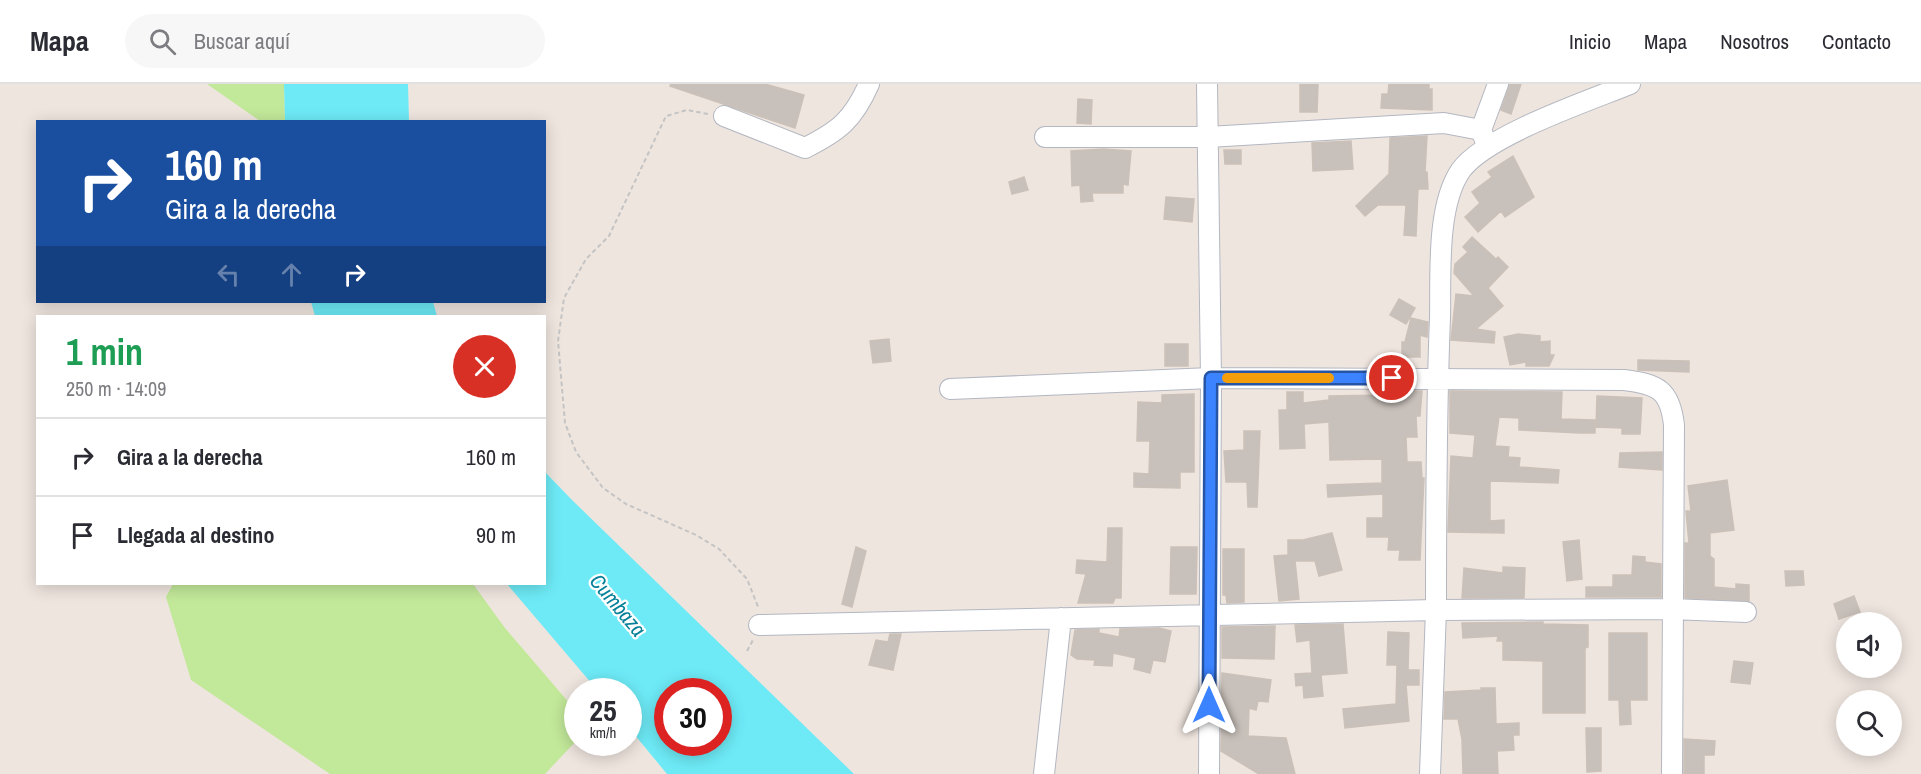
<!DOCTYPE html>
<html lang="es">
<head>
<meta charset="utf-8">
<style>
  body { margin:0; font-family:"Archivo Narrow",sans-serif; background:#f7f7f7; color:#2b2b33; height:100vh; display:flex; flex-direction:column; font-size:22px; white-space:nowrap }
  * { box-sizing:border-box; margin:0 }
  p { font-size:20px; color:#7c7c81 }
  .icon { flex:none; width:33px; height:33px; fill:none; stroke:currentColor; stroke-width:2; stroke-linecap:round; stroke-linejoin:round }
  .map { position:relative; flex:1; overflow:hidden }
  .details { position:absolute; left:36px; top:231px; width:510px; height:270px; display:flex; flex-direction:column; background:#fff; border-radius:0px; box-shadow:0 3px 15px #0003 }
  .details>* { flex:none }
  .banner { position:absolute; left:36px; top:36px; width:510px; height:183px; border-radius:0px; box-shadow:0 3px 15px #0003; background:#1a4fa0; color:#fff; overflow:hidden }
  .fabs { position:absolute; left:1836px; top:528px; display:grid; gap:12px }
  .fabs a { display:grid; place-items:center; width:66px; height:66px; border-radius:50%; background:#fff; box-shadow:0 3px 15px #0003; font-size:30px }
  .speed { position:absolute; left:564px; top:594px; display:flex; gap:12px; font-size:30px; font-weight:700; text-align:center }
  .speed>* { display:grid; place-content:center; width:78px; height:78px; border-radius:50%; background:#fff; box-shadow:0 3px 15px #0003; line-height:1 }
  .speed small { font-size:15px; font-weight:400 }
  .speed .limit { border:9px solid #d22; background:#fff; color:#111 }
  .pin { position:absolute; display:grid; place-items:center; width:51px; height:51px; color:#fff; margin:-26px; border:3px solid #fff; border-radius:50%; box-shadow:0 2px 6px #0007 }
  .me { position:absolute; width:66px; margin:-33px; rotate:0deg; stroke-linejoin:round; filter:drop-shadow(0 0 4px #0008) }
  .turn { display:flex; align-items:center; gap:21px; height:126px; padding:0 30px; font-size:27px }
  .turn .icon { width:78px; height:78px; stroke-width:2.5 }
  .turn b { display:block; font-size:42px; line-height:51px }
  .lanes { display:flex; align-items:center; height:57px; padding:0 30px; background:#0003; justify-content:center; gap:30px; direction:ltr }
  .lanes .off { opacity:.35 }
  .round { display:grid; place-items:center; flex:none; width:63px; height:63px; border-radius:32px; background:#f7f7f7 }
  .overview { display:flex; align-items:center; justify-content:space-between; height:102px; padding:0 30px }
  h1 { font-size:36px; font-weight:800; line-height:45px; color:#1e9e55 }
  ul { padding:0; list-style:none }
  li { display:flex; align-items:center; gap:18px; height:78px; padding:0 30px; border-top:2px solid #e1e1e2 }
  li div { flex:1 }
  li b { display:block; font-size:22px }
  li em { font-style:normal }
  header { display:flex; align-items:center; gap:36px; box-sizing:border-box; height:84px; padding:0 30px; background:#fff; border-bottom:2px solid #e1e1e2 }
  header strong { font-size:28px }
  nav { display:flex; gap:33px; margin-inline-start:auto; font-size:21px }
  .search { width:420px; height:54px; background:#f7f7f7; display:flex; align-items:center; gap:15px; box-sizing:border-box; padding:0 21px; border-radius:33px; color:#7c7c81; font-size:22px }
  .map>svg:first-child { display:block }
  .green { fill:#c2e899 }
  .water { fill:#6deaf6; fill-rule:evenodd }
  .building { fill:#c8c0ba; stroke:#cbc1b8; stroke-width:1.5 }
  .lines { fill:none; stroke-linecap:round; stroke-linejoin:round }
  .minor-casing { stroke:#b3b7c1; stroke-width:22 }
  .path { stroke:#c4c4c4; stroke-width:2; stroke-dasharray:4.5 3; stroke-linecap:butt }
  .minor { stroke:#fff; stroke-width:20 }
  .route-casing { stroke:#2655a6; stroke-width:15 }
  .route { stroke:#3b83ff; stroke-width:10 }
  .slow { stroke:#f59e0b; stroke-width:10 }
  .labels { text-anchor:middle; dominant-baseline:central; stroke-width:4.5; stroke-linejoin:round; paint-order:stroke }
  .water-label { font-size:21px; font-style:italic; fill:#078199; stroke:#fff }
</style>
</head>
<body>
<header>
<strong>Mapa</strong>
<div class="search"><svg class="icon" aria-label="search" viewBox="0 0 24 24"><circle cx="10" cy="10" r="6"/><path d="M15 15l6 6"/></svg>Buscar aquí</div>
<nav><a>Inicio</a><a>Mapa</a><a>Nosotros</a><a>Contacto</a></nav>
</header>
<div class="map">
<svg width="1921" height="690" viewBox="0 0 1921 690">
  <rect width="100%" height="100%" fill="#efe5df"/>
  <path class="green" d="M207,0h77l1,37h-25z
    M173,500h300l32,44 72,84v28l-32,34h-215l-139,-94 -25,-83z"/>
  <path class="water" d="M284,0h124l1,37h-124z
    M311,218h122l4,14h-122z
    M545,388l27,28 282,274h-187l-38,-46 -1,-36 -30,-1 -91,-107h37zM668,608h50v50h-50z"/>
  <path class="building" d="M671,0h94l39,11 -9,33 -125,-42z
    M1300,0h18l-1,28h-17z
    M1389,0h40v5h3v21l-51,-2 1,-14h6z
    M1510,0h11l-10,30 -10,-4z
    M1078,15l14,1 -1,24 -14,-1z
    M1427,52l-2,36h2l1,17h-10l-2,47 -12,-1 2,-30h-28l-13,11 -9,-10 33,-32 1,-36z
    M1351,57l2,28 -40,2 -1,-28z
    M1103,65l28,2 -3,34 -5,-1v9h-31l1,8 -12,1 -1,-17 -8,1 -1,-35z
    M1224,66h17v14h-16z
    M1513,72l21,41 -29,20 -4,-6 -23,21 -13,-15 15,-14 -8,-11 20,-15 -4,-5z
    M1024,93l4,13 -16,4 -3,-12z
    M1166,113l28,2 -2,23 -28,-3z
    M1472,153l24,22 2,-2 10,10 -20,21 15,18 -27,23 19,3 -1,11 -43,-3 5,-46 18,2 -20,-23 1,-9 13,-12 -5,-5z
    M1399,215l16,9 -9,16 -16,-9z
    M1411,234l17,4 -1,15 -7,-2v22h-18v-15h3z
    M1518,250l22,2v6l10,-1v14h4l-5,11h-23v-4l-16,3 -6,-28z
    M889,255l2,22 -18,2 -3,-22z
    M1165,260h23v22h-23z
    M1638,276l51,1v11l-51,-2z
    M1386,307h36l-2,25h-4l1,21h-11l1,25h14l1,16h2l-4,82h-21l1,-10h-12l1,-13h-22v-19h16v-24l-55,3 -1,-12 55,-2v-24l-52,1 -1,-38 -25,2 1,24 -25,1 -1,-39h8v-18h16v11l26,-3v-4l57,-1z
    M1450,307l112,1 -1,27 34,1v13h-15l-61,-3v-12l-20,-1 -4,29 14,1 -1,10 12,1 -1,9 40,3 -1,13 -68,-2v40l14,-1v13l-56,-1 3,-76 22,2 2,-23 -25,-2z
    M1194,310v78h-14v16l-46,-1v-14l15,1 1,-33h-13l1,-39 24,1v-8z
    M1597,312l45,2 -2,36h-18v-6l-26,-1z
    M1244,347h16l-3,76h-9l-1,-25h-21l-2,-31 20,-1z
    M1662,368v18l-43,-3 1,-14z
    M1727,396l7,50 -24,3v23l4,3v28l22,2v-5l13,1v16l-64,-3v-55h4l-3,-32h5l-3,-25z
    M1108,444h14l-1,70h-6l-2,5h-35l8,-29 -10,-1 1,-13 30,2z
    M1332,449l10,37 -23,6 -4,-15h-20l4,38 -20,2 -5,-45 14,-1v-15h15z
    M1579,456l3,39 -15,2 -4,-39z
    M856,463l10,4 -14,56 -10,-3z
    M1171,463h26l-1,47h-26z
    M1223,465h21v53l-17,1 -1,-8h-3z
    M1633,472l12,1v5l16,2v33h-75v-10h27v-12h19z
    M1503,483l22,1 -1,30h-62l2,-30 39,5z
    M1785,487h18l1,14 -18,1z
    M1854,512l6,16 -21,7 -5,-15z
    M1543,538v2l45,1v22l-3,1v65h-42v-52l-40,-1v-19h-6l1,-5 -35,2 -1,-15z
    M1343,540l4,49 -26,2 2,21 -19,2 -1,-13 -7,1 -1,-12 17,-1 -2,-33 -13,2 -2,-17z
    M1275,542l-1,33 -52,-1v-31z
    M1159,544l12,3 -6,31 -12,-2 -3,13 -16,-4 2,-11 -23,-5 -1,13 -18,-1 1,-5 -18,-1 -6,-4 4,-25 24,-1v4l20,4 1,-8z
    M1388,548l21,1 -1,37h11v15h-13l3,36 -64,7 -2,-19 53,-5 1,-39h-10z
    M1609,549h38v67h-17l1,24 -11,1 -1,-25h-10z
    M890,550h11l-8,36 -24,-5 7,-25 12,2z
    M1734,577l19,2 -3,21 -19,-2z
    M1222,589l49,7 -3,22 -10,-1 -2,9 -7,-2 -1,28 38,2 9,36h-36l-38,-23z
    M1481,604h14l1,36 23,-1v12h-6l1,15 -17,1 1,23h-35l-1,-35 -4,-20h-14l1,-27 36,-2z
    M1586,644h15v43l-14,1z
    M1684,655l31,2 -1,14h-10v19h-20z"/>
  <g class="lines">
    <defs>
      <path id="minor" d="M1207,0l4,294 -2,396
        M724,32l81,32c34,-17 48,-28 64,-64
        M1045,53h163l236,-14 37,7
        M1485,56l-4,-10 17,-46
        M950,305l261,-11 413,2c34,4 46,10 50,45l-2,349
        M759,541l677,-15c0,-98 0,-195 4,-292 1,-43 -4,-112 21,-148 26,-35 127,-69 169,-86
        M1044,690l17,-156
        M1430,690l6,-164 235,-1 75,3"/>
    </defs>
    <use href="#minor" class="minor-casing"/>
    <path class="path" d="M708,30l-21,-4 -21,6 -57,120 -23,23 -22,39 -6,43 7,82 11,29 27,36 23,16 70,31 23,14 28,30 12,30
      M747,567l6,-11"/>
    <use href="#minor" class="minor"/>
  </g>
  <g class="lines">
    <defs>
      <path id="route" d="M1209,621l2,-327h181"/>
    </defs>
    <use href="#route" class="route-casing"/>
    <use href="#route" class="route"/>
    <path class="slow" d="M1227,294h102"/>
  </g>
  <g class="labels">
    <g class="water-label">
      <text transform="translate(618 521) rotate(50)">Cumbaza</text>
    </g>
  </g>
</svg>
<div class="fabs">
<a><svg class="icon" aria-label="sound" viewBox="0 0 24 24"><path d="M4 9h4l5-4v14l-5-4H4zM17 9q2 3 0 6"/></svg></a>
<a><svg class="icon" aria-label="search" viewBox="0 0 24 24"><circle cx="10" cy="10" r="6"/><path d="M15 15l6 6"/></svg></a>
</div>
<div class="speed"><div>25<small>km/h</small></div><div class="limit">30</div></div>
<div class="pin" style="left:1392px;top:294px;background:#d93025"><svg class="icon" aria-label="arrive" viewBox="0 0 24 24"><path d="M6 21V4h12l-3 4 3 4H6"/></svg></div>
<svg class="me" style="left:1209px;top:621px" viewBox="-20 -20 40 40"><path d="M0-17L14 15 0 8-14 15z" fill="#3b83ff" stroke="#fff" stroke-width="4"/></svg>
<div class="banner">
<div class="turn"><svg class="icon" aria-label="right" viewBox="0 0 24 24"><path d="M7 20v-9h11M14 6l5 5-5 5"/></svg><div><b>160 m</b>Gira a la derecha</div></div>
<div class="lanes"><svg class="icon off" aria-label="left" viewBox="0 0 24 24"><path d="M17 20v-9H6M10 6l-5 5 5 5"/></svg><svg class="icon off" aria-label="ahead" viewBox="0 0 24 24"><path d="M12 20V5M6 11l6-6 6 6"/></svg><svg class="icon" aria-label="right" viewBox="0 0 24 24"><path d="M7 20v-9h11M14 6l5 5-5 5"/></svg></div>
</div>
<section class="details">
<div class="overview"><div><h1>1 min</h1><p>250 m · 14:09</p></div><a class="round" style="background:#d93025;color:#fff"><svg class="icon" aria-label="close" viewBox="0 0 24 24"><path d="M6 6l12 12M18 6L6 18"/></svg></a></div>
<ul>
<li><svg class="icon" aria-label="right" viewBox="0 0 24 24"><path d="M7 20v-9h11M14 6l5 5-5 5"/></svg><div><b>Gira a la derecha</b></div><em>160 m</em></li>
<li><svg class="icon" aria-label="arrive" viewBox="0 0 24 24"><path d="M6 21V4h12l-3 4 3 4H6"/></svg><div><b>Llegada al destino</b></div><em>90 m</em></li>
</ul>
</section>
</div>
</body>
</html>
